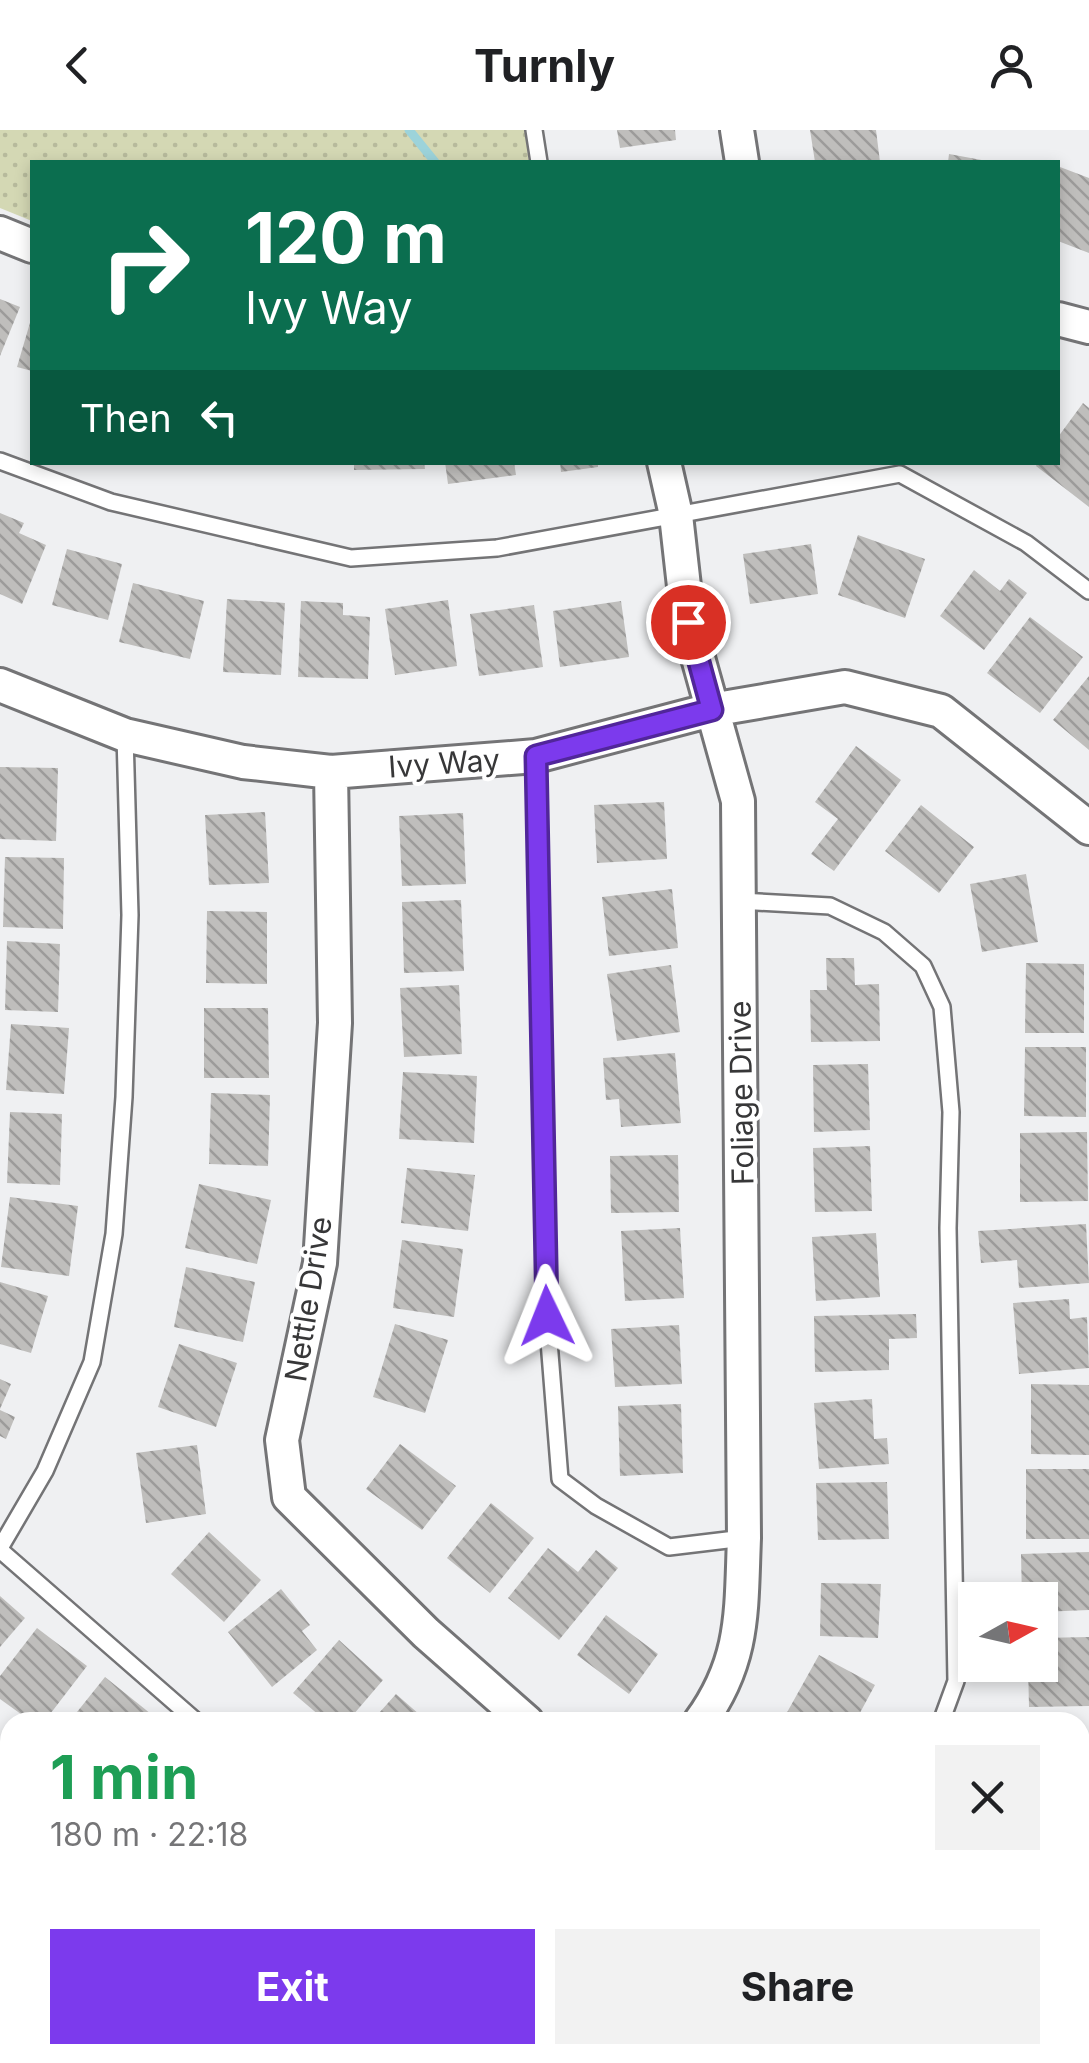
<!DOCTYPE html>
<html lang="en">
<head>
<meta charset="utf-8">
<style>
  body { margin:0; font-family:Inter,sans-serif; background:#f2f2f2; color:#202124; height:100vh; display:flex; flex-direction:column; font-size:38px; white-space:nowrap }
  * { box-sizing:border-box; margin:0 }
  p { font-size:32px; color:#757577 }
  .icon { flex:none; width:55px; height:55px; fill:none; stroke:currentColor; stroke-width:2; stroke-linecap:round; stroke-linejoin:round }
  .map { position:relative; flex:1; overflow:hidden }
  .drawer { position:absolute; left:0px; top:1582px; width:1090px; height:352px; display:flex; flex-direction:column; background:#fff; border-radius:30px 30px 0 0; box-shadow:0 5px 15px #0003 }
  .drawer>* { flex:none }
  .banner { position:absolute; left:30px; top:30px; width:1030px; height:305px; border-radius:0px; box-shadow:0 5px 15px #0003; background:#0b6e4f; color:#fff; overflow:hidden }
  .needle { width:65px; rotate:82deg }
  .controls { position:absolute; left:958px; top:1452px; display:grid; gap:20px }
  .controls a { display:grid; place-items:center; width:100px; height:100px; border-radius:0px; background:#fff; box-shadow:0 5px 15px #0003; font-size:50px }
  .pin { position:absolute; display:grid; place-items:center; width:85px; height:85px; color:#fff; margin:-42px; border:5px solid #fff; border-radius:50%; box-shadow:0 2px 10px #0007 }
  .me { position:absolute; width:110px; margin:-55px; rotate:358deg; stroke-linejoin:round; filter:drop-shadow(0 0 8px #0008) }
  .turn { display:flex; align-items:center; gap:35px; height:210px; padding:0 50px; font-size:45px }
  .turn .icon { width:130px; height:130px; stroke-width:2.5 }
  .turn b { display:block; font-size:70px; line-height:85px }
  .then { display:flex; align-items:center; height:95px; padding:0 50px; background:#0003; gap:20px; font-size:38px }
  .round { display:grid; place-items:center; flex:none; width:105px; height:105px; border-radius:0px; background:#f2f2f2 }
  .headline { display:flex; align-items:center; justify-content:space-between; height:170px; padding:0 50px }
  h1 { font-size:60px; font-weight:700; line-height:75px; color:#1e9e55 }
  .button { display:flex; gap:20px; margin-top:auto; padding:20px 50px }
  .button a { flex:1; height:115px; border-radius:0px; background:#7c3aed; color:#fff; font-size:40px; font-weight:700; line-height:115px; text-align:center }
  .button a+a { background:#f2f2f2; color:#202124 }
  header { display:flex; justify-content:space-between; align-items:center; height:130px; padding:0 50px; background:#fff; font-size:45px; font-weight:700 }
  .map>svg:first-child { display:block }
  .park { fill:url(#park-dots) }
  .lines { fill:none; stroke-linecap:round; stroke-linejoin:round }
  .stream { stroke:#9cd3da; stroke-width:9 }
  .building { fill:url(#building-back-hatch) }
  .lane-casing { stroke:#747476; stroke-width:20 }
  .street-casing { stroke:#747476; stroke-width:38 }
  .lane { stroke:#fff; stroke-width:15 }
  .street { stroke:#fff; stroke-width:32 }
  .route-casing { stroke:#51269a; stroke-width:25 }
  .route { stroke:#7c3aed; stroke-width:18 }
  .labels { text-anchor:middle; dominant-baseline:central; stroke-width:8; stroke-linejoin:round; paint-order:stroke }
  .street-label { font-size:30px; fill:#373738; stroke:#fff }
</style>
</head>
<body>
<header><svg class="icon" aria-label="back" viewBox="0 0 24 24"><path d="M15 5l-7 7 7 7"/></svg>Turnly<svg class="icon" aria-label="person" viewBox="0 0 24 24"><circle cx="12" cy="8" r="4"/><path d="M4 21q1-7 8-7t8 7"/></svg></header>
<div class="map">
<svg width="1089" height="1933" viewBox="0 0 1089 1933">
  <defs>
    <pattern id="park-dots" width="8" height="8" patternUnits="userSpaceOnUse" patternTransform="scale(2.5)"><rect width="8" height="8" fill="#d4d8b4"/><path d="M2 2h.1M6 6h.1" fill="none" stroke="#b7ba9c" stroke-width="1.8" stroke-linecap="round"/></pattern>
    <pattern id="building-back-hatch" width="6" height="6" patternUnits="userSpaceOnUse" patternTransform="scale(2.5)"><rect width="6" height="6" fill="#bfbebc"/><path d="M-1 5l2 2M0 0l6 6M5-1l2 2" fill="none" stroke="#9c9b9a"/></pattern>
  </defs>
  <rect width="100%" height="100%" fill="#eff0f2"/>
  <path class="park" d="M0,0h525l4,32h-497v59l-32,-13z"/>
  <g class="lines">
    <path class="stream" d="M409,0l26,32"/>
  </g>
  <path class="building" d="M617,0h58l1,10 -56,8z
    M810,0h66l4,32h-65z
    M949,24l38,7v1h-39z
    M1060,37l29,11v75l-31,-12z
    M0,169l20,8 -20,49z
    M32,186v55l-15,-4z
    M1083,273l6,5v99l-53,-41 2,-4h20v-25z
    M354,332h70l1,7 -71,1z
    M445,332h69l2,13 -68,9z
    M560,332h38v5l-37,5z
    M0,383l24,10 -5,10 27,12 -24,59 -22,-10z
    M858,405l67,24 -20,59 -67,-23z
    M811,414l7,50 -68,10 -7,-50z
    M67,419l55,15 -14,56 -56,-15z
    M974,440l26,21 9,-12 18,14 -43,57 -44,-34z
    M133,453l71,18 -14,58 -71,-17z
    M227,469l58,4 -4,72 -58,-3z
    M448,470l9,66 -62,9 -10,-66z
    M301,471l42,2v12l27,2 -2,62 -70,-2z
    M621,471l8,56 -69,10 -7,-56z
    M534,475l9,62 -64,9 -9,-62z
    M1030,487l53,40 -43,56 -53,-40z
    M1089,546v74l-36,-30z
    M856,616l45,34 -67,91 -23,-17 27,-35 -23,-17z
    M0,637l58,1 -2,73 -56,-2z
    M664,672l3,57 -70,4 -3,-58z
    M921,675l53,42 -35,46 -54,-42z
    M265,682l4,71 -60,2 -4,-70z
    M463,683l3,71 -64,2 -3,-70z
    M5,727l59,1 -1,71 -60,-2z
    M1026,744l12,68 -56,10 -12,-68z
    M672,759l6,59 -69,8 -7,-59z
    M461,770l3,71 -60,2 -2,-71z
    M207,781l60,1v72l-61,-1z
    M7,811l53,3 -2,68 -53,-2z
    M826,828h28l1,27 24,-1 1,57 -69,1 -1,-52h17z
    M1026,833l58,1v69h-59z
    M671,835l9,67 -63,9 -10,-67z
    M459,855l3,69 -58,3 -4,-69z
    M204,878h64l1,70h-65z
    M11,894l58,4 -5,66 -58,-4z
    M1025,917h61v70l-62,-1z
    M675,923l6,70 -60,4 -2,-28 -13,1 -3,-42z
    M868,934l2,66 -56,2 -1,-67z
    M403,942l74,4 -3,67 -75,-4z
    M211,963l59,2 -2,71 -59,-2z
    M10,982l52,2 -2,71 -53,-2z
    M1087,1002l1,69 -68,1v-69z
    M870,1016l2,65 -57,1 -2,-64z
    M678,1025l1,57 -68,1 -1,-57z
    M407,1038l68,7 -7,56 -67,-8z
    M199,1054l72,16 -14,64 -72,-16z
    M10,1067l68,9 -9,70 -68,-9z
    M1086,1094l3,59 -70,5 -2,-28 -36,3 -3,-32z
    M680,1098l4,70 -59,3 -4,-70z
    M876,1103l4,64 -64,4 -4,-64z
    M402,1110l61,9 -9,68 -61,-9z
    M186,1137l69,15 -12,60 -69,-15z
    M0,1152l48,14 -17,57 -31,-9z
    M1069,1169l1,20 17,-2 2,51 -70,6 -6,-71z
    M916,1184l1,24 -28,1v31l-74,2 -1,-56z
    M395,1194l53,16 -23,73 -52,-16z
    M679,1195l3,59 -67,3 -4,-58z
    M179,1214l58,19 -21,64 -58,-20z
    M0,1249l11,5 -11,25z
    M1031,1254l58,1v70l-58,-1z
    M872,1269l2,40 13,-1 2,26 -70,5 -5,-66z
    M681,1274l2,69 -63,3 -2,-70z
    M0,1280l15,7 -9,22 -6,-3z
    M400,1314l56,42 -34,44 -56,-41z
    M197,1315l9,69 -60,9 -10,-70z
    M1026,1339h63v70h-63z
    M887,1352l2,57 -71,1 -2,-57z
    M491,1373l43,35 -44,55 -43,-35z
    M209,1402l52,48 -37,42 -53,-48z
    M548,1418l30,24 18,-22 22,18 -59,72 -51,-42z
    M1089,1422v58l-49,2v-12h-18l-1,-46z
    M821,1453l60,1 -3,54 -58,-2z
    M281,1459l29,36 -8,6 15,19 -45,37 -44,-55z
    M0,1466l25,22 -25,29z
    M606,1485l52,39 -29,40 -52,-39z
    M37,1498l50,38 -43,56h-12l-32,-23v-23z
    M1089,1507v69l-60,1 -1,-42h12v-27z
    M339,1510l44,40 -36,42h-20l-34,-29z
    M819,1525l56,30 -20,37h-58l-12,-6z
    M105,1547l46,37 -7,8h-75z
    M396,1564l32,28h-57z
    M969,1582l52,8 -1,2h-52z
    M1089,1887v46h-19l4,-8h6v-16z
    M67,1925h38l-7,8h-21z
    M107,1925h49l-7,8h-31z
    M174,1925h30l10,8h-46z
    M447,1925h88l-6,8h-89z
    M761,1925h70l10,8h-87z"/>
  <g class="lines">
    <defs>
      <path id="lane" d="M534,0l5,32
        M0,331l111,41 240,56 146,-10 403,-74 126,69 63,48
        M536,626l11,560 13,163 36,27 73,41 75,-9
        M739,771l91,5 54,26 39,34 19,41 9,105 -3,116 8,453 -15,41
        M0,1418l45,-77 47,-109 22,-128 10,-137 6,-182 -5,-180
        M0,1420l197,172
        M602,1925l9,8"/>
      <path id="street" d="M737,0l5,32
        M0,103l32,13
        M1058,189l31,8
        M664,332l12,53 12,107 50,179 6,737c-3,73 1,122 -44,184
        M0,555l125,50 118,27 88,10 205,-16 175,-46 134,-23 96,24 148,117
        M331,642l4,251 -15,240 -38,177 7,57 137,136 101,89
        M0,1679l10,9
        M1080,1764l9,-15
        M286,1925l10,8
        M931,1925l10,8
        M997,1933l3,-8"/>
    </defs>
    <use href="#lane" class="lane-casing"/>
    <use href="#street" class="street-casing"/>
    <use href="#lane" class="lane"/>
    <use href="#street" class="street"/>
  </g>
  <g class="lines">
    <defs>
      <path id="route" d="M547,1186l-11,-560 176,-46 -24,-88"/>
    </defs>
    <use href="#route" class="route-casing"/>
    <use href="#route" class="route"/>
  </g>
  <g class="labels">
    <g class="street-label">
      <text transform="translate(444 633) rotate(-4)">Ivy Way</text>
      <text transform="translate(741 963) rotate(-91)">Foliage Drive</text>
      <text transform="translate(308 1169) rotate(-81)">Nettle Drive</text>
    </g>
  </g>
</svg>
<div class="controls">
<a><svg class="needle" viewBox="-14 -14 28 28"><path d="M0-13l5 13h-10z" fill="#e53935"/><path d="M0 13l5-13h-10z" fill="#757577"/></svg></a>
</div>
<div class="pin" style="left:688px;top:492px;background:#d93025"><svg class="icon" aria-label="arrive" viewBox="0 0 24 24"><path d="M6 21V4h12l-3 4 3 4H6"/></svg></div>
<svg class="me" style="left:547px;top:1186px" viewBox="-20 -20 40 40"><path d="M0-17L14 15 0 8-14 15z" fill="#7c3aed" stroke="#fff" stroke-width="4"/></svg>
<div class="banner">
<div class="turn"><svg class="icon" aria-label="right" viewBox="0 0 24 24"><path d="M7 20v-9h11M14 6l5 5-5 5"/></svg><div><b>120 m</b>Ivy Way</div></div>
<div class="then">Then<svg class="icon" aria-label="left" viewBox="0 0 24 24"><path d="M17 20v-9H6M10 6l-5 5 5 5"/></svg></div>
</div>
<section class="drawer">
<div class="headline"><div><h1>1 min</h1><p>180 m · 22:18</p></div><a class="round"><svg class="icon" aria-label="close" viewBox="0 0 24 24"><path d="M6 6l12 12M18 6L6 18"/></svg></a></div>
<div class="button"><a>Exit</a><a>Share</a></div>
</section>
</div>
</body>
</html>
